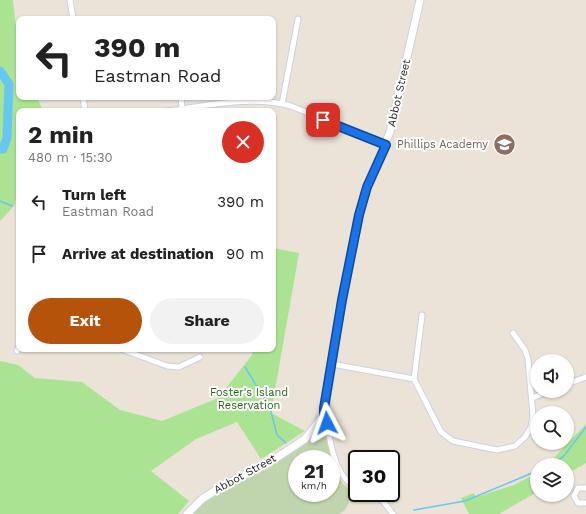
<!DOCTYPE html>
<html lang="en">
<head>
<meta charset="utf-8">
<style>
  body { margin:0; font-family:"Work Sans",sans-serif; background:#f2f2f2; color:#222; height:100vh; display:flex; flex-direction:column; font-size:15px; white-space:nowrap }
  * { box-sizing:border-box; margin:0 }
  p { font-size:13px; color:#767676 }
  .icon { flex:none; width:22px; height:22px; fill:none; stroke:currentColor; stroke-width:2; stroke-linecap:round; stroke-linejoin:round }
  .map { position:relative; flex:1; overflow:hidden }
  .sheet { position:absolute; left:16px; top:108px; width:260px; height:244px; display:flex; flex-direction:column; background:#fff; border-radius:8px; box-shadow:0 1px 3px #0004 }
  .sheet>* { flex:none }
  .banner { position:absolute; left:16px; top:16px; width:260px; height:84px; border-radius:8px; box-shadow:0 1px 3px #0004; background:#fff; color:#222; overflow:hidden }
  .controls { position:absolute; left:530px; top:354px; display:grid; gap:8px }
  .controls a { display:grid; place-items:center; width:44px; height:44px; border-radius:50%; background:#fff; box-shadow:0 1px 3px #0004; font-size:20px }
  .speed { position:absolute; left:288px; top:450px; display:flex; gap:8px; font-size:20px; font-weight:700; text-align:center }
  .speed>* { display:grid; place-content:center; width:52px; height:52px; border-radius:50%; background:#fff; box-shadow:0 1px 3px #0004; line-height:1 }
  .speed small { font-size:10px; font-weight:400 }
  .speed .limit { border:2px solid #111; border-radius:6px; background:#fff; color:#111 }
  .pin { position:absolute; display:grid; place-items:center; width:34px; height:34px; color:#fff; margin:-17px; border-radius:8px; box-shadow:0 2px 6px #0006 }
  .me { position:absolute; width:44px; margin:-22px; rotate:356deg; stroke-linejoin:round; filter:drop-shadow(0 0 3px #0008) }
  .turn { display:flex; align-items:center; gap:14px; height:84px; padding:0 12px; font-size:18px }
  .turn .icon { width:52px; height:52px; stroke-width:2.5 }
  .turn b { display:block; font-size:28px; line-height:34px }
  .round { display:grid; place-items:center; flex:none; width:42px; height:42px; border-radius:21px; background:#f2f2f2 }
  .summary { display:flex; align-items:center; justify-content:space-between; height:68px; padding:0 12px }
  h1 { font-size:24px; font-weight:700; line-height:30px }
  .action { display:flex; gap:8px; margin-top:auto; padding:8px 12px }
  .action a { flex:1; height:46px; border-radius:24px; background:#b45309; color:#fff; font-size:16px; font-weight:700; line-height:46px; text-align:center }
  .action a+a { background:#f2f2f2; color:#222 }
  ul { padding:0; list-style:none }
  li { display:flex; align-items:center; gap:12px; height:52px; padding:0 12px }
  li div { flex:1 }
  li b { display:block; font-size:15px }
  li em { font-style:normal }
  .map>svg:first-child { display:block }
  .green { fill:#aae492 }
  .cemetery { fill:#c0d5ae; fill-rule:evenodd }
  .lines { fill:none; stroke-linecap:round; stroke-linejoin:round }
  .stream { stroke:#66c7f1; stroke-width:1.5 }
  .river { stroke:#66c7f1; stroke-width:9 }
  .minor-casing { stroke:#cdd0e1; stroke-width:7 }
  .tertiary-casing { stroke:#cdd0e1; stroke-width:9 }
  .minor { stroke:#fff; stroke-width:5 }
  .tertiary { stroke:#fff; stroke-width:7 }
  .route-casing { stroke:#114b97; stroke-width:10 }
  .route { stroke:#1a73e8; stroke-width:7 }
  .labels { text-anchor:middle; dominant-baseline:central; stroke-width:4; stroke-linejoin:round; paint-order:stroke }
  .street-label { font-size:11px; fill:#272727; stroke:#fff }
  .education-label { font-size:11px; fill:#785e54; stroke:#fff; text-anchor:end }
  .park-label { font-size:11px; fill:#246417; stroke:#fff }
</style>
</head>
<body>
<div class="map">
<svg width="586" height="514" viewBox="0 0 586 514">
  <rect width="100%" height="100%" fill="#ebe3d8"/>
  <path class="green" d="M0,0h13l3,27 3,4v66h18l6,14h-24v77l-5,18 -14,15z
    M273,248l26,5 -28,160 34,18 -44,28 -24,-37 -41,17 -45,32 38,30 -11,13h-178v-153l18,4 17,13 47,4 38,28 42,11 56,-23 34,-43 1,-6h20z
    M586,424v39l-19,11v-9h-20z
    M537,473v19l-38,22h-30l-8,-16 13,-5 2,4 38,-12z"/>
  <path class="cemetery" d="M321,429l3,1 10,39 9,15 9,8c-3,9 -3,17 -13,22h-148l13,-12 83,-46zM297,459h34v34h-34z"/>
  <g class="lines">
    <path class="stream" d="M0,201l12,5
      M245,367l25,41 7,27 9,8
      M547,465l16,-8 23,-30
      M414,510l51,-9 72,-30"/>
    <path class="river" d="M0,71l9,13 -2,54 -4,11h-3"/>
    <defs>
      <path id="minor" d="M70,0l3,19
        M83,97l2,14
        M181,97l1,12
        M282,104l16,-85
        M166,111c41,-5 84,-16 125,-5l95,39
        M422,315l-8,64 27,53 12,9 44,9 18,-4 10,-9 6,-10 2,-11 -5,-57 -3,-9 -12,-17
        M121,349l46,17 12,1 21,-10
        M17,351l2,-5
        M332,364l82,15
        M567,384l19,-7
        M532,398l17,-7
        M324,415c8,25 7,59 33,73
        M586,488h-8l-4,8 4,7h8
        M368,493l15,8 10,13"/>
      <path id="tertiary" d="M187,514l15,-15 20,-13 45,-22 26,-17 12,-8 19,-24 14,-90 21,-110 8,-28 23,-55 30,-132"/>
    </defs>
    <use href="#minor" class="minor-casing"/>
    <use href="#tertiary" class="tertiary-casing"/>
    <use href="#minor" class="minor"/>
    <use href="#tertiary" class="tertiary"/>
  </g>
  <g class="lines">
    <defs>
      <path id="route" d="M323,120l63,25 -19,42 -8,28 -17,85 -18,108v7l3,8"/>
    </defs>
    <use href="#route" class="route-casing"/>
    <use href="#route" class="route"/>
  </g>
  <defs>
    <symbol id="school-disc" viewBox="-11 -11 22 22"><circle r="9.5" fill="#8d6e63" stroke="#fff"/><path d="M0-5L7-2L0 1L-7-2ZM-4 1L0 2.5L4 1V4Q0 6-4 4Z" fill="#fff"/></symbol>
  </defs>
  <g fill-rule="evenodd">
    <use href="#school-disc" x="492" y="132" width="25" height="25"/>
  </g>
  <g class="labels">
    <g class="street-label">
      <text transform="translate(399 93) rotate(-77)">Abbot Street</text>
      <text transform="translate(245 474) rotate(-29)">Abbot Street</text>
    </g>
    <g class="education-label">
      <text x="488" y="144">Phillips Academy</text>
    </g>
    <g class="park-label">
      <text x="249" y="392">Foster's Island<tspan x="249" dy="13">Reservation</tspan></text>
    </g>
  </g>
</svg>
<div class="controls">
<a><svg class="icon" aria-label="sound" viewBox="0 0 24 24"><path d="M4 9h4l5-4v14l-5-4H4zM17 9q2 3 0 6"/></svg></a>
<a><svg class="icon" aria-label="search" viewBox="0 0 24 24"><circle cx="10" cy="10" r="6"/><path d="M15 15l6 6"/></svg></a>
<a><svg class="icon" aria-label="layers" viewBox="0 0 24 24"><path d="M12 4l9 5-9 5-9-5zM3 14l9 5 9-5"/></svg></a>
</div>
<div class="speed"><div>21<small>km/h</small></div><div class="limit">30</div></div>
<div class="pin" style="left:323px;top:120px;background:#d93025"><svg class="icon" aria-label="arrive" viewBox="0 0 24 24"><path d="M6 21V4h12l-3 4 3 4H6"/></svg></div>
<svg class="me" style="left:327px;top:423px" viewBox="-20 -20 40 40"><path d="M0-17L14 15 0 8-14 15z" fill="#1a73e8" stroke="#fff" stroke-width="4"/></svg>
<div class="banner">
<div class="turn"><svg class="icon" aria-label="left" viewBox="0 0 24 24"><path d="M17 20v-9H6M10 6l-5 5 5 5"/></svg><div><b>390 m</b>Eastman Road</div></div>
</div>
<section class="sheet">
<div class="summary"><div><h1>2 min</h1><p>480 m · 15:30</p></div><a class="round" style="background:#d93025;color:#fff"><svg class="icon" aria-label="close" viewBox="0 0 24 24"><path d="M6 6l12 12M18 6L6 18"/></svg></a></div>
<ul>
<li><svg class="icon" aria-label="left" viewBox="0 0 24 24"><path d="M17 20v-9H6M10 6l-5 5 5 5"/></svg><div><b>Turn left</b><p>Eastman Road</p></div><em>390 m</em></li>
<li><svg class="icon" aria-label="arrive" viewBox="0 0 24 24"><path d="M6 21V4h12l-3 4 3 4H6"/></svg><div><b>Arrive at destination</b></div><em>90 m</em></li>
</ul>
<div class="action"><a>Exit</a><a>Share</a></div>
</section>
</div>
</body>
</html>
